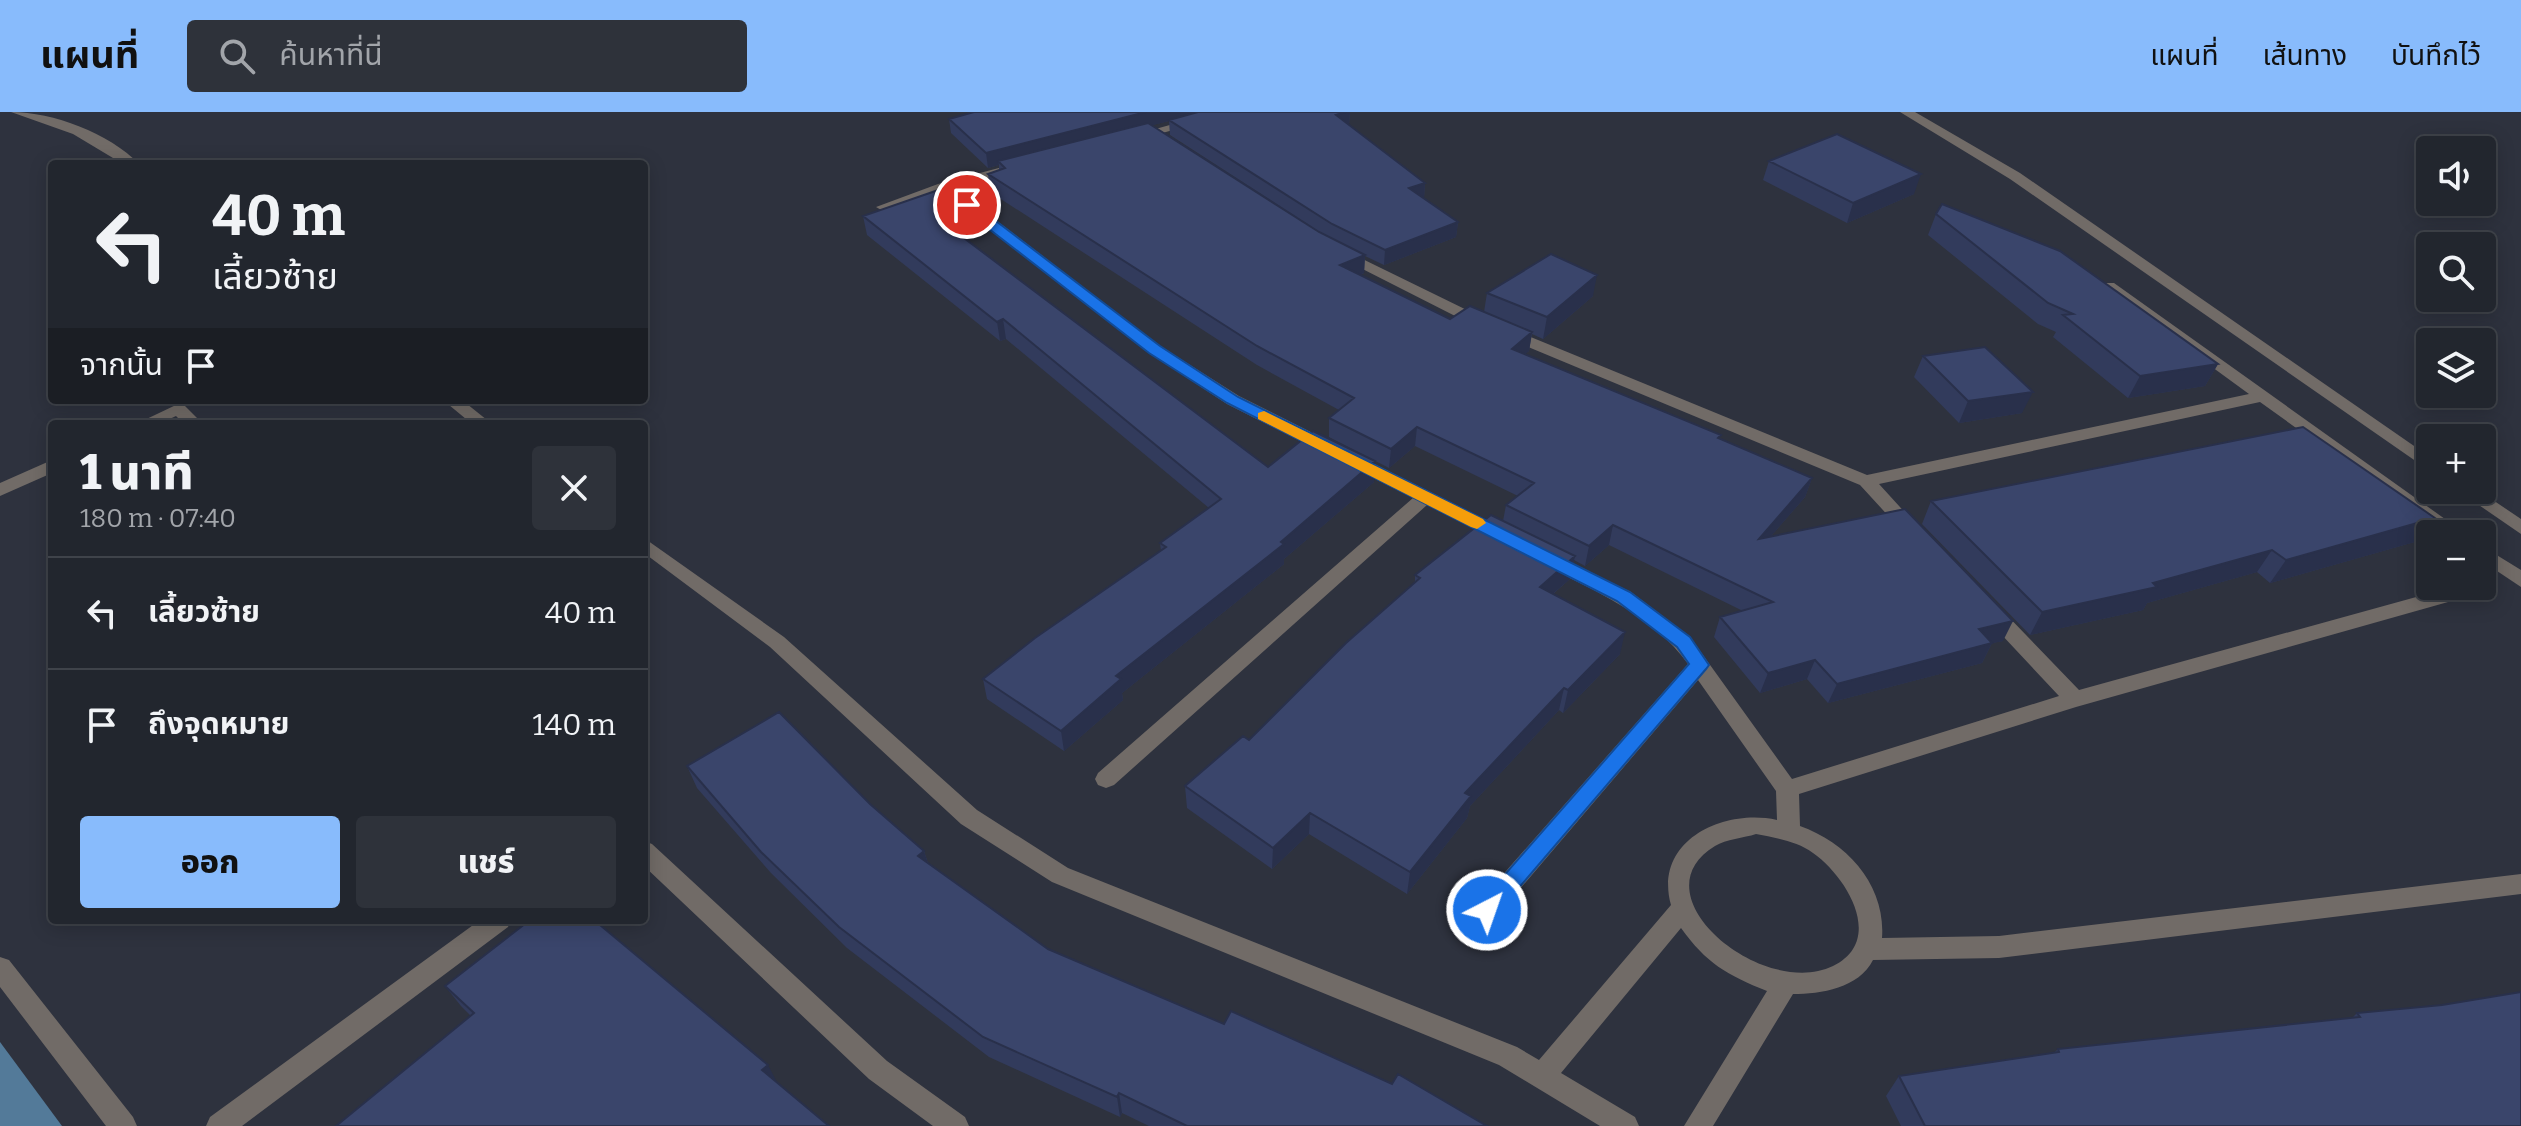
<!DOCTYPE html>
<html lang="th">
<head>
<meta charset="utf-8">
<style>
  body { margin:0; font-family:Bitter,"Noto Sans Thai",serif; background:#2e323a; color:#f1f3f6; height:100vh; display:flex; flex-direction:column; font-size:30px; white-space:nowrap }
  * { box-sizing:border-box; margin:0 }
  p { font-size:26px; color:#a2a5aa }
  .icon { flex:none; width:44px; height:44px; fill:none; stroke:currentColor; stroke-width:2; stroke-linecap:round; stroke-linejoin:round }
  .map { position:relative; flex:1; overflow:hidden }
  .side { position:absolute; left:48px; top:308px; width:600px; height:504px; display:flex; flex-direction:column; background:#22262e; border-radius:8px; box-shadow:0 4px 20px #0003,0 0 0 2px #3f434a }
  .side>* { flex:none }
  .guide { position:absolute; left:48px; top:48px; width:600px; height:244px; border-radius:8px; box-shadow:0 4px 20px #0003,0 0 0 2px #3f434a; background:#22262e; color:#f1f3f6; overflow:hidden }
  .buttons { position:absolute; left:2416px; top:24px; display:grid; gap:16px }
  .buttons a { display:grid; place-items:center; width:80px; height:80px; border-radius:8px; background:#22262e; box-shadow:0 4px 20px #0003,0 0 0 2px #3f434a; font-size:40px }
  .pin { position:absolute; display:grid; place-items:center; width:68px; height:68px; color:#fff; margin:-34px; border:4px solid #fff; border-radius:50%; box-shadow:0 2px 8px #0007 }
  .me { position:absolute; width:88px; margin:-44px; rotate:41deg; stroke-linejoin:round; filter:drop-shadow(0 0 6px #0008) }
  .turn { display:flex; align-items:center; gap:28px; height:168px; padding:0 32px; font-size:36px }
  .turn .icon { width:104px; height:104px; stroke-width:2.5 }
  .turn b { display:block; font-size:56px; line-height:68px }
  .then { display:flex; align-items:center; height:76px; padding:0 32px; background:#0003; gap:16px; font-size:30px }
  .round { display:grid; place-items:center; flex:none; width:84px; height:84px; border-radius:8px; background:#2e323a }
  .headline { display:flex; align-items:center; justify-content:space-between; height:136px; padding:0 32px }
  h1 { font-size:48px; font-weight:800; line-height:60px }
  .primary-button { display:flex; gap:16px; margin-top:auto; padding:16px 32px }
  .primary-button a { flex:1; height:92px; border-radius:8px; background:#88bbfc; color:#111; font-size:32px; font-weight:800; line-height:92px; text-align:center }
  .primary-button a+a { background:#2e323a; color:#f1f3f6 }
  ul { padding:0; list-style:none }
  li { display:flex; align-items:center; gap:24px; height:112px; padding:0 32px; border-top:2px solid #3f434a }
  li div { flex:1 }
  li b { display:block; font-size:30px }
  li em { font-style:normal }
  header { display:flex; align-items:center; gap:48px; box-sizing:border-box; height:112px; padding:0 40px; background:#88bbfc; color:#111 }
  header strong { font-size:38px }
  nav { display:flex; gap:44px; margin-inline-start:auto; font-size:28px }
  .search { width:560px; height:72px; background:#2e323a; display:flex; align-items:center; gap:20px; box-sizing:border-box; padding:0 28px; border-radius:8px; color:#a2a5aa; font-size:30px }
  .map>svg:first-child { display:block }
  .water { fill:#537a99 }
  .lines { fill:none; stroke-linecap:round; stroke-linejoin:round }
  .street { fill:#716b67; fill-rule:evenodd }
  .wall { fill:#323b5c; fill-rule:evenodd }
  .shaded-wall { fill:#29304b }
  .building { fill:#3a456b; stroke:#29304b; stroke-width:2 }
  .route { fill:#1a73e8; stroke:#114b97; stroke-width:2 }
  .slow { fill:#f59e0b }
</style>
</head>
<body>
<header>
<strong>แผนที่</strong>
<div class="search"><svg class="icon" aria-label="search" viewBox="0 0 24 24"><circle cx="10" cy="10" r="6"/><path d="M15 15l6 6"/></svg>ค้นหาที่นี่</div>
<nav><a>แผนที่</a><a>เส้นทาง</a><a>บันทึกไว้</a></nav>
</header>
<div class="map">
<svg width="2521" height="1014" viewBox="0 0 2521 1014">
  <rect width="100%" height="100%" fill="#2e323e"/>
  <path class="water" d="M0,930l62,84h-62z"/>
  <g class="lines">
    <path class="street" d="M11,0c42,0 98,21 128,52h-16l-50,-30z
      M1216,0h21l-103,29 -7,-4z
      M1900,0h15l105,61 410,284v14l-420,-292z
      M1014,52l7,4 -2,3 -65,17 206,158 79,50 271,136 2,4 -2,4h-14l-69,-35 -313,280 -8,3 -8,-3 -3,-6 3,-6 315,-275 -186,-94 -79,-52 -207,-160 -58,19 -7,-4 62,-23z
      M1340,136l135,66 392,161 382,-81 -148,-108 3,-3h10l352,251h-22l-184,-132 -381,82 41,45 -9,6 -7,-2 -44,-48 -397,-165 -128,-65 -2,-3z
      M443,288h19l30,24h-20z
      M178,292l6,1 19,19h-19l-8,-8 -17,8h-23z
      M52,348v13l-52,23v-13z
      M2457,378h21l43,29v15z
      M644,426l140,99 193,173 91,58 449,179 22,13 132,-155c-18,-64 52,-97 106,-85l-1,-29 -78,-111 -202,237 -9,3 -9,-3 -3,-7 3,-7 210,-239c-34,-48 -94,-74 -145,-99l-3,-5 3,-5 7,-1 81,38 59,45 102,142 267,-83 -74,-79 -3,-5 10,-7 7,2 80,83 377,-104h26v-6l5,1 3,5 -3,5 -411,116 -277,87 1,32c48,17 86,60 82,112l117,-2 522,-62v20l-522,64 -126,2c-14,28 -52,34 -80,34l-80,132h-29l83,-135c-40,-16 -61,-28 -86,-63l-120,145 74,44 4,9h-39l-101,-61 -447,-183 -91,-58 -191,-177 -126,-94zM1756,722c20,4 41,7 57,19 33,23 73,87 20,113 -70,34 -199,-71 -118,-120 11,-7 29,-8 41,-12z
      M2482,434l39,24v17l-39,-26z
      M644,729l8,3 235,217 78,56 4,9h-36l-64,-47 -225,-213z
      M480,808h31l-3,7 -266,199h-36l4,-9z
      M0,845l9,3 124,157 4,9h-31l-106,-139z"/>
  </g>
  <path class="wall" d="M1350,0l-1,13 76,58 -1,15 34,24 -2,15 -72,28 -19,-9 -1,17 -4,2 90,44 34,-7 3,-19 106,3 -50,43 -11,-5 -3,17 -4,3 287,124 -7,19 -34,39 232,105 -11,2 -10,20 -154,40 -21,-24 -47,14 -46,-56 6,-20 23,-6 -134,-66 -24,21 -11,-6 -4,19 -17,15 67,60 -57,59 -4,-3 -89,96 -3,12 -60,76 -98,-60 -37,35 -85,-61 -2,-22 64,-46 166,-158v-7l88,-54 3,-16 12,-9 -103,-50 -26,22 -60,-31v-19l10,-8 -82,-45 -267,-173 -2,-18 11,-4v-5l-11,3 -37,-35 -2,-14zM1169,9l1,14 156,101 -174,-111z
    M1769,49l145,33 -67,29 -84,-43z
    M1936,102l282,150 -13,22 -77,12 -75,-61 3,-5 -18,-8 -110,-89z
    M966,103l-11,16 313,236 106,15 -90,77v5l-162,129 1,7 -59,51 -77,-52 -4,-20 178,-128 -1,-8 49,-35 -203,-169 -6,2 -133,-106 -4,-19z
    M1923,244l99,57 -63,10 -45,-46z
    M1931,389l487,40 -148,42 -13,-11 -110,31 -4,7 -113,25 -108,-111z
    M687,654l183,38 54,47 4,12 120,86 176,75 263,102h-338l-27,-13 -2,4 -131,-60 -142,-109 -76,-75 -74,-85z
    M445,874l332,97 -306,-67 -10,-10z
    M2442,893l79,121h-620l-15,-30 13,-20 155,-23 4,-4 294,-31 5,-5z"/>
  <path class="shaded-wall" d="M1146,0h58l-203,52 -3,-3 1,4 -11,3 -2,-15z
    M1346,0h4l-1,13 -13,-10z
    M1921,62l-7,20 -67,29 6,-20z
    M1425,71l-1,15 -15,-10z
    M963,85l3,18 -18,27 -4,-19z
    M1458,110l-2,15 -72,28 1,-15z
    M1365,143l-1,18 -25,10 1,-18z
    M1597,163l-4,21 -50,43 4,-22z
    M1003,207l3,20 -6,2 -3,-19z
    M1532,220l-3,19 -20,16 3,-18z
    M2218,252l-13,22 -77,12 12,-22z
    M2033,280l-11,21 -63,10 9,-22z
    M1417,315l-2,19 -26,22 2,-19z
    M1375,349l-1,21 -90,77v5l-162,129 1,7 -59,51 -3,-20 55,-55 165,-134z
    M1812,366l-7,19 -53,61 7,-19z
    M2435,406l-17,23 -148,42 16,-23z
    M1613,413l-4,20 -24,21 4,-20z
    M2272,438l-15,22 -110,31 -4,7 -113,25 12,-23 111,-29z
    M1575,444l-5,23 -35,30 5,-22z
    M2013,509l-10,20 -34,7 10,-19z
    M1625,520l-5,22 -57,59 5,-23z
    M1992,531l-10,20 -154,40 9,-19z
    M1815,548l-8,19 -47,14 8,-20z
    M1564,576l-5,22 -89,96 -3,12 -60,76 3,-22 55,-79z
    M1310,701l-1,21 -37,35 1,-21z
    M924,739l7,22 -13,-17z
    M768,953l10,19 -16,-14z
    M1119,981l3,20 -2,4 -3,-20z"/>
  <path class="building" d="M974,0h172l-160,41 -37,-34z
    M1198,0h148l-10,3 89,68 -16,5 49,34 -73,28 -53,-26 -163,-104z
    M1148,11l171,109 46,23 -25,10 110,54 20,-13 62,26 -20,17 209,86 -3,3 94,40 -53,61 146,-30 108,112 -34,8 13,14 -155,41 -22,-24 -47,13 -48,-56 53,-15 -160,-77 -24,21 -83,-41 28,-22 -117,-56 -26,22 -62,-31 25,-20 -97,-52 -269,-172 17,-6 -7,-7z
    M1837,22l84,40 -68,29 -84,-42z
    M950,74l13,11 -19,26 324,244 45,-36 62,30 -94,81 3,2 -168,132 5,3 -60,52 -78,-52 52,-41 131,-91 -6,-4 61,-44 -218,-180 -6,3 -134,-106z
    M1942,92l118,47 158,113 -78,12 -77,-61 10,-1 -25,-11 -112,-89z
    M1551,142l46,21 -50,42 -60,-24z
    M1985,235l48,45 -65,9 -45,-45z
    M2303,315l132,91 -149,42 -14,-10 -119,33 4,4 -115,25 -111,-111z
    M1491,403l84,41 -35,31 85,45 -57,58 -4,-2 -99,105 6,3 -61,76 -100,-59 -37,35 -88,-62 58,-50 6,4 97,-97 74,-65 -5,-3z
    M779,600l91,92 54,47 -6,5 130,93 176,75 7,-13 161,73 6,-10 89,52h-300l-68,-33 -2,4 -134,-60 -144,-110 -78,-75 -74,-86z
    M530,808h64l174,145 -6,5 67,56h-493l138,-113 -29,-27z
    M2521,880v134h-596l-26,-50 160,-24 -1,-3 302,-32 -3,-4 85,-8z"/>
  <path class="route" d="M962,90h9l189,144 78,51 392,195 60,45 19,28 -3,4 -212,248h-15l-3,-7 3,-6 210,-240 -12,-17 -60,-46 -390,-198 -78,-50 -187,-145z"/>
  <path class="slow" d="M1264,299l219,108 3,4 -9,6 -6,-2 -213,-108v-6z"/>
</svg>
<div class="buttons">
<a><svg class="icon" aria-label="sound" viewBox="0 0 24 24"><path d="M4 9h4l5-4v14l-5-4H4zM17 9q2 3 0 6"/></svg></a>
<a><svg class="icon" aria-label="search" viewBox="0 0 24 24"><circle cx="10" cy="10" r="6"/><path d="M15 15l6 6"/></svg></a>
<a><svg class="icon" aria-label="layers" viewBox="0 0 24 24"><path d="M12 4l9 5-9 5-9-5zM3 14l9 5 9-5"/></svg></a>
<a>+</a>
<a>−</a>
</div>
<div class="pin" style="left:967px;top:93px;background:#d93025"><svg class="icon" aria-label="arrive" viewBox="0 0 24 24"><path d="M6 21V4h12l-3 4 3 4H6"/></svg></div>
<svg class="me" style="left:1487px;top:798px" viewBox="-20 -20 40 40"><circle r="17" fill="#1a73e8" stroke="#fff" stroke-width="3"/><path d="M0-11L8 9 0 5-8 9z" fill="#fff"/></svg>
<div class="guide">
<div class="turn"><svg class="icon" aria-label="left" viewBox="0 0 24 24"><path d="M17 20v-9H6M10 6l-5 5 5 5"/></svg><div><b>40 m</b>เลี้ยวซ้าย</div></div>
<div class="then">จากนั้น<svg class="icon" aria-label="arrive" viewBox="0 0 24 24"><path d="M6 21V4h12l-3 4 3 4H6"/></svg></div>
</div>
<section class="side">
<div class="headline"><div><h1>1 นาที</h1><p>180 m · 07:40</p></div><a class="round"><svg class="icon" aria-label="close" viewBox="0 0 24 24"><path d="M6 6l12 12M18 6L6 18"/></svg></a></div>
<ul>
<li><svg class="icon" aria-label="left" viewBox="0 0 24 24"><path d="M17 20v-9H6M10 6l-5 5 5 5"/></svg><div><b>เลี้ยวซ้าย</b></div><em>40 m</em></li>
<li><svg class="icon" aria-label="arrive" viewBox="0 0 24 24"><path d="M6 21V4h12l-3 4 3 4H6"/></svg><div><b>ถึงจุดหมาย</b></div><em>140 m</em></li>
</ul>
<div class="primary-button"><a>ออก</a><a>แชร์</a></div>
</section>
</div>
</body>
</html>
